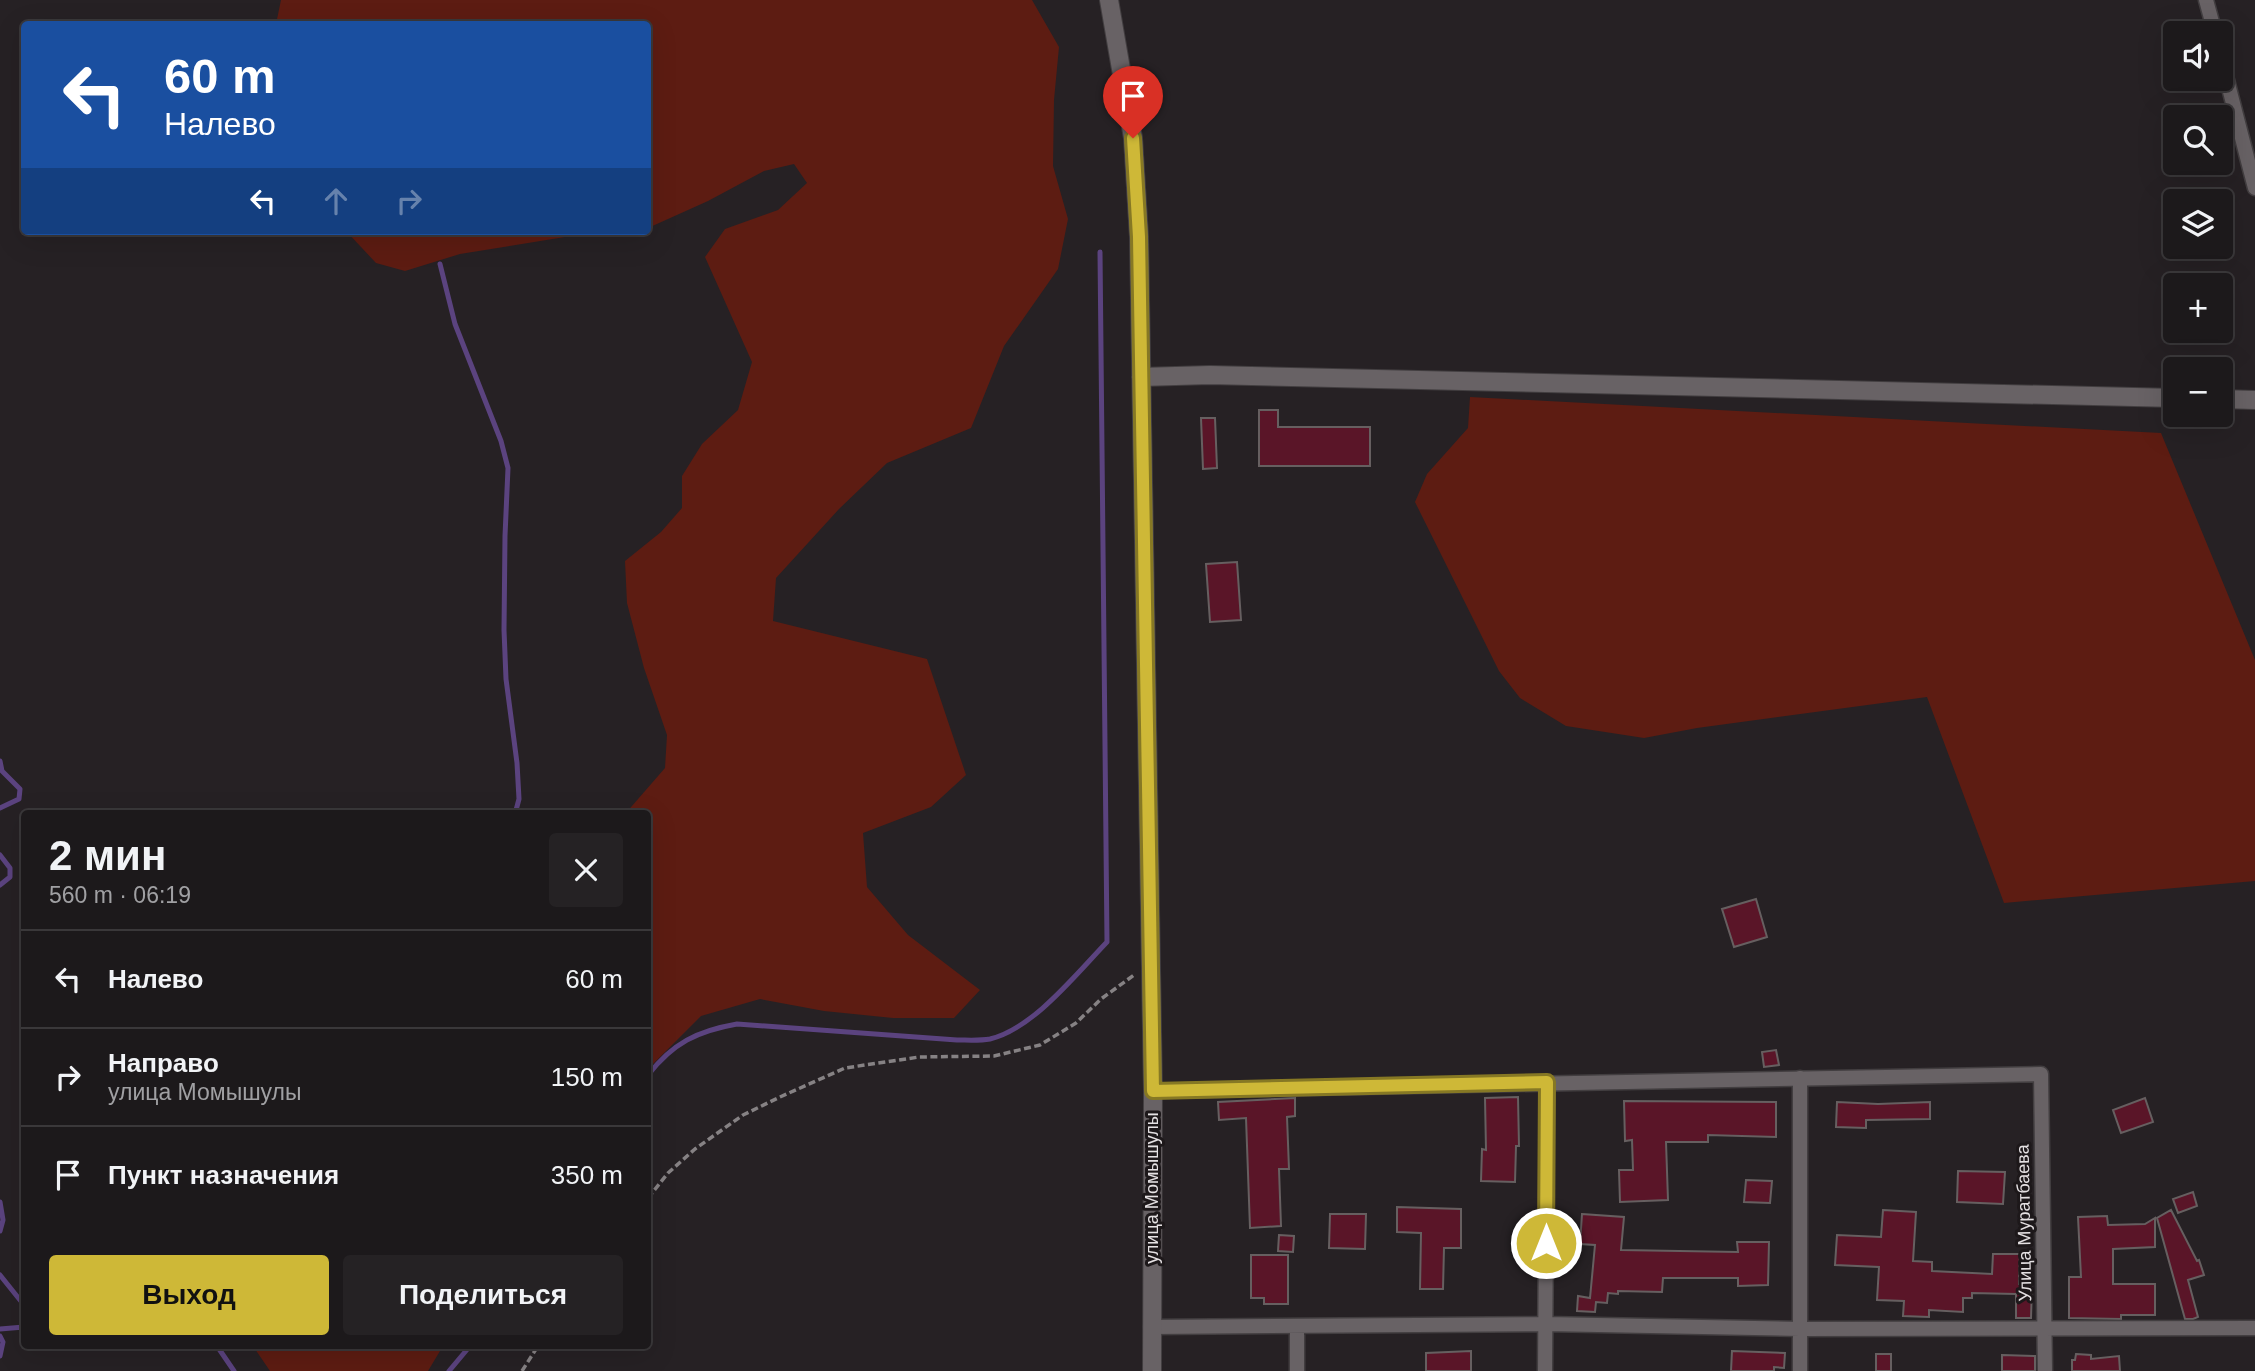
<!DOCTYPE html>
<html lang="ru">
<head>
<meta charset="utf-8">
<style>
  body { margin:0; font-family:Helvetica,sans-serif; background:#252224; color:#f1f3f6; height:100vh; display:flex; flex-direction:column; font-size:26px; white-space:nowrap }
  * { box-sizing:border-box; margin:0 }
  p { font-size:23px; color:#a0a0a3 }
  .icon { flex:none; width:38px; height:38px; fill:none; stroke:currentColor; stroke-width:2; stroke-linecap:round; stroke-linejoin:round }
  .map { position:relative; flex:1; overflow:hidden }
  .panel { position:absolute; left:21px; top:810px; width:630px; height:539px; display:flex; flex-direction:column; background:#1c191b; border-radius:7px; box-shadow:0 7px 28px #0002,0 0 0 2px #3a383a }
  .panel>* { flex:none }
  .hud { position:absolute; left:21px; top:21px; width:630px; height:214px; border-radius:7px; box-shadow:0 7px 28px #0002,0 0 0 2px #3a383a; background:#1a4fa0; color:#fff; overflow:hidden }
  .tools { position:absolute; left:2163px; top:21px; display:grid; gap:14px }
  .tools a { display:grid; place-items:center; width:70px; height:70px; border-radius:7px; background:#1c191b; box-shadow:0 7px 28px #0002,0 0 0 2px #3a383a; font-size:35px }
  .pin { position:absolute; display:grid; place-items:center; width:60px; height:60px; color:#fff; margin:-72px -30px; border-radius:50% 50% 50% 0; rotate:-45deg; box-shadow:0 0 7px #0007 }
  .pin .icon { rotate:45deg }
  .me { position:absolute; width:77px; margin:-38px; rotate:0deg; stroke-linejoin:round; filter:drop-shadow(0 0 5px #0008) }
  .turn { display:flex; align-items:center; gap:24px; height:147px; padding:0 28px; font-size:32px }
  .turn .icon { width:91px; height:91px; stroke-width:2.5 }
  .turn b { display:block; font-size:49px; line-height:60px }
  .lanes { display:flex; align-items:center; height:66px; padding:0 28px; background:#0003; justify-content:center; gap:35px; direction:ltr }
  .lanes .off { opacity:.35 }
  .round { display:grid; place-items:center; flex:none; width:74px; height:74px; border-radius:7px; background:#252224 }
  .head { display:flex; align-items:center; justify-content:space-between; height:119px; padding:0 28px }
  h1 { font-size:42px; font-weight:800; line-height:52px }
  .cta { display:flex; gap:14px; margin-top:auto; padding:14px 28px }
  .cta a { flex:1; height:80px; border-radius:7px; background:#ceb837; color:#111; font-size:28px; font-weight:800; line-height:80px; text-align:center }
  .cta a+a { background:#252224; color:#f1f3f6 }
  ul { padding:0; list-style:none }
  li { display:flex; align-items:center; gap:21px; height:98px; padding:0 28px; border-top:2px solid #3a383a }
  li div { flex:1 }
  li b { display:block; font-size:26px }
  li em { font-style:normal }
  .map>svg:first-child { display:block }
  .green { fill:#5d1c12 }
  .lines { fill:none; stroke-linecap:round; stroke-linejoin:round }
  .stream { stroke:#5b437f; stroke-width:5 }
  .building { fill:#5a1528; stroke:#665f60; stroke-width:2 }
  .minor-casing { stroke:#423e40; stroke-width:17 }
  .tertiary-casing { stroke:#423e40; stroke-width:20 }
  .path { stroke:#868284; stroke-width:3.5; stroke-dasharray:7 3.5; stroke-linecap:butt }
  .minor { stroke:#686265; stroke-width:14 }
  .tertiary { stroke:#686265; stroke-width:18 }
  .route-casing { stroke:#867824; stroke-width:18 }
  .route { stroke:#ceb837; stroke-width:12 }
  .labels { text-anchor:middle; dominant-baseline:central; stroke-width:6; stroke-linejoin:round; paint-order:stroke }
  .street-label { font-size:18px; fill:#e5e1e3; stroke:#1d181a }
</style>
</head>
<body>
<div class="map">
<svg width="2255" height="1371" viewBox="0 0 2255 1371">
  <rect width="100%" height="100%" fill="#262124"/>
  <path class="green" d="M281,0h751l27,47 -5,53 -1,66 15,53 -10,50 -54,77 -33,82 -84,35 -48,46 -63,69 -3,43 154,38 39,116 -35,32 -68,26 4,54 41,48 72,55 -26,28h-61l-69,-7 -64,-12 -59,17 -53,53v-255h-23l40,-46 2,-33 -23,-67 -17,-65 -2,-42 36,-29 21,-24v-32l20,-32 36,-34 14,-48 -47,-105 20,-28 53,-19 29,-27 -13,-19 -30,7 -56,30 -60,27v-204h-372z
    M346,231h284l-59,5 -111,18 -55,17 -29,-8z
    M1470,397l691,36 94,227v221l-251,22 -77,-206 -230,31 -53,10 -78,-12 -46,-28 -21,-27 -84,-169 12,-28 41,-46z
    M253,1346h190l-15,25h-158z"/>
  <g class="lines">
    <path class="stream" d="M440,264l15,60 46,117 7,27 -3,68 -1,94 2,49 11,84 2,36 -4,15
      M0,761l2,10 18,18 -1,10 -19,9
      M0,855l10,13v9l-10,8
      M648,1075c25,-32 49,-44 89,-51l220,16c10,0 22,1 33,-1 43,-10 87,-66 117,-97l-7,-690
      M0,1202l3,18 -3,11
      M0,1275l24,30
      M0,1329l24,-2
      M0,1336l3,6 -3,14
      M217,1346l17,25
      M449,1371l21,-25"/>
  </g>
  <path class="building" d="M1259,410h19v17h92v39h-111z
    M1201,418h14l2,50 -14,1z
    M1237,562l4,58 -31,2 -4,-58z
    M1756,899l11,38 -33,10 -12,-38z
    M1776,1050l3,15 -15,2 -2,-15z
    M1518,1097l1,49h-3l-1,36 -34,-1 1,-32 4,1 -1,-52z
    M1295,1098v18l-8,1 2,52h-10l2,57 -31,2 -4,-110 -27,2 -1,-18z
    M2145,1098l8,24 -32,11 -8,-23z
    M1624,1101l152,1v35l-68,-2v7h-42l2,58 -48,2 -1,-32h14l-1,-30 -7,1z
    M1837,1102l41,2 52,-2v17l-64,1v8l-30,-1z
    M1958,1171l47,1 -2,32 -46,-2z
    M1746,1180l26,1 -2,22 -26,-1z
    M2193,1192l4,14 -19,7 -5,-14z
    M1397,1207l64,2v39h-17l-1,41h-23l1,-56 -24,-1z
    M1883,1210l33,2 -3,49 19,1v9l60,3 1,-20h27l-1,30 13,1 -1,33h-15v-24l-44,-1v5h-9v14l-34,-2v7l-26,-1 1,-15 -27,-1 2,-33 -44,-2 2,-30 44,2z
    M2171,1210l26,51 2,-1 5,15 -16,5 10,37 -5,2h-8l-28,-101z
    M1330,1214h36l-1,35 -36,-1z
    M1582,1214l42,3 -3,33 117,2 -1,-10h32l-1,43 -30,1v-8h-75l-1,14 -44,-1v3l-10,-1 -1,10 -11,-1 -1,10 -18,-1 1,-15 12,2 5,-53 -15,-1z
    M2107,1216l1,9 37,-1 10,-6v29l-42,2v35h42v31h-34v4l-52,-1v-41h12l-3,-60z
    M1279,1235l15,1 -1,16 -15,-1z
    M1251,1255h37v49h-24v-6h-13z
    M1471,1351v20h-45v-18z
    M1732,1351l53,2 -1,15 -10,-1v4h-43z
    M1876,1354h15v17h-15z
    M2076,1354l15,1v4l28,-3 1,15h-48v-11h3z
    M2002,1355l33,1v15h-33z"/>
  <g class="lines">
    <defs>
      <path id="minor" d="M2206,0l9,33
        M2221,57l34,131
        M1153,1091l888,-17 4,297
        M1151,1327l395,-3 254,5 454,-1
        M1297,1371v-45
        M1545,1371l2,-289
        M1800,1371v-293"/>
      <path id="tertiary" d="M1109,0l24,138 6,99 14,854 -1,280
        M1141,377l69,-2 965,23
        M2221,399l34,1"/>
    </defs>
    <use href="#minor" class="minor-casing"/>
    <use href="#tertiary" class="tertiary-casing"/>
    <path class="path" d="M648,1198l20,-25 27,-24 48,-34 37,-18 65,-29 74,-11 75,-1 46,-11 36,-22 25,-24 33,-24
      M522,1371l16,-25"/>
    <use href="#minor" class="minor"/>
    <use href="#tertiary" class="tertiary"/>
  </g>
  <g class="lines">
    <defs>
      <path id="route" d="M1133,138l6,99 14,854 394,-9 -1,161"/>
    </defs>
    <use href="#route" class="route-casing"/>
    <use href="#route" class="route"/>
  </g>
  <g class="labels">
    <g class="street-label">
      <text transform="translate(1152 1188) rotate(-90)">улица Момышулы</text>
      <text transform="translate(2024 1223) rotate(-91)">Улица Муратбаева</text>
    </g>
  </g>
</svg>
<div class="tools">
<a><svg class="icon" aria-label="sound" viewBox="0 0 24 24"><path d="M4 9h4l5-4v14l-5-4H4zM17 9q2 3 0 6"/></svg></a>
<a><svg class="icon" aria-label="search" viewBox="0 0 24 24"><circle cx="10" cy="10" r="6"/><path d="M15 15l6 6"/></svg></a>
<a><svg class="icon" aria-label="layers" viewBox="0 0 24 24"><path d="M12 4l9 5-9 5-9-5zM3 14l9 5 9-5"/></svg></a>
<a>+</a>
<a>−</a>
</div>
<div class="pin" style="left:1133px;top:138px;background:#d93025"><svg class="icon" aria-label="arrive" viewBox="0 0 24 24"><path d="M6 21V4h12l-3 4 3 4H6"/></svg></div>
<svg class="me" style="left:1546px;top:1243px" viewBox="-20 -20 40 40"><circle r="17" fill="#ceb837" stroke="#fff" stroke-width="3"/><path d="M0-11L8 9 0 5-8 9z" fill="#fff"/></svg>
<div class="hud">
<div class="turn"><svg class="icon" aria-label="left" viewBox="0 0 24 24"><path d="M17 20v-9H6M10 6l-5 5 5 5"/></svg><div><b>60 m</b>Налево</div></div>
<div class="lanes"><svg class="icon" aria-label="left" viewBox="0 0 24 24"><path d="M17 20v-9H6M10 6l-5 5 5 5"/></svg><svg class="icon off" aria-label="ahead" viewBox="0 0 24 24"><path d="M12 20V5M6 11l6-6 6 6"/></svg><svg class="icon off" aria-label="right" viewBox="0 0 24 24"><path d="M7 20v-9h11M14 6l5 5-5 5"/></svg></div>
</div>
<section class="panel">
<div class="head"><div><h1>2 мин</h1><p>560 m · 06:19</p></div><a class="round"><svg class="icon" aria-label="close" viewBox="0 0 24 24"><path d="M6 6l12 12M18 6L6 18"/></svg></a></div>
<ul>
<li><svg class="icon" aria-label="left" viewBox="0 0 24 24"><path d="M17 20v-9H6M10 6l-5 5 5 5"/></svg><div><b>Налево</b></div><em>60 m</em></li>
<li><svg class="icon" aria-label="right" viewBox="0 0 24 24"><path d="M7 20v-9h11M14 6l5 5-5 5"/></svg><div><b>Направо</b><p>улица Момышулы</p></div><em>150 m</em></li>
<li><svg class="icon" aria-label="arrive" viewBox="0 0 24 24"><path d="M6 21V4h12l-3 4 3 4H6"/></svg><div><b>Пункт назначения</b></div><em>350 m</em></li>
</ul>
<div class="cta"><a>Выход</a><a>Поделиться</a></div>
</section>
</div>
</body>
</html>
